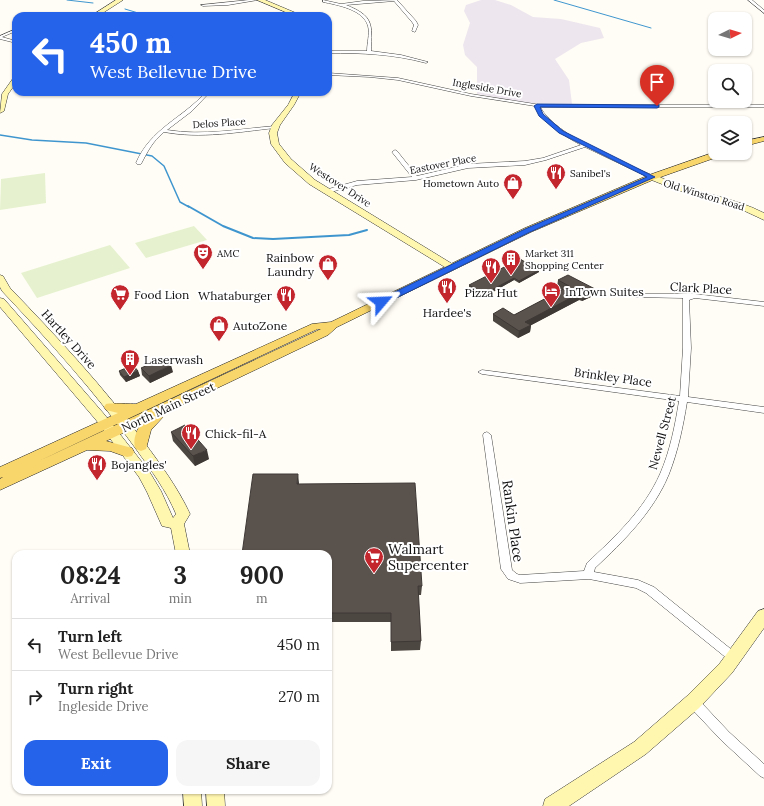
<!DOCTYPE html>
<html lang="en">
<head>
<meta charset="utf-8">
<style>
  body { margin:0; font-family:Lora,serif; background:#f6f6f6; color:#222; height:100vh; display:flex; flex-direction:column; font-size:15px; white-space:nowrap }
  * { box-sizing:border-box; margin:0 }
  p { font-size:13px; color:#767676 }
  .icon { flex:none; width:22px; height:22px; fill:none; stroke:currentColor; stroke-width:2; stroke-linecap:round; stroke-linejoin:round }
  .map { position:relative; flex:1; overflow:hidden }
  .sheet { position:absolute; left:12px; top:550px; width:320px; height:244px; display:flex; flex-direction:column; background:#fff; border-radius:12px; box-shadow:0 1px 3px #0004 }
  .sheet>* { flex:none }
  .banner { position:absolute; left:12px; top:12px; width:320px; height:84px; border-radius:12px; box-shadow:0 1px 3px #0004; background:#2563eb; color:#fff; overflow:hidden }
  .needle { width:26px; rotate:85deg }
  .tools { position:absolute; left:708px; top:12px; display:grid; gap:8px }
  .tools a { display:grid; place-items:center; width:44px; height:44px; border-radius:8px; background:#fff; box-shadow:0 1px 3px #0004; font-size:20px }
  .pin { position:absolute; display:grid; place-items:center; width:34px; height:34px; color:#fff; margin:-41px -17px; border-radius:50% 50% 50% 0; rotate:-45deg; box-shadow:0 0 4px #0007 }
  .pin .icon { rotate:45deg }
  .me { position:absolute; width:44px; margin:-22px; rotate:64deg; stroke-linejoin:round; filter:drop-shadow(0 0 3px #0008) }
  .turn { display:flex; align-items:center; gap:14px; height:84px; padding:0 12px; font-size:18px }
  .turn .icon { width:52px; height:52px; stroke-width:2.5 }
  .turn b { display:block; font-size:28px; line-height:34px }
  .eta { display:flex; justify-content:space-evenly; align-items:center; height:68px; text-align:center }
  .eta b { font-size:24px; font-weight:700; line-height:28px }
  .primary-button { display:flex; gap:8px; margin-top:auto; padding:8px 12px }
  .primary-button a { flex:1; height:46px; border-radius:12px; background:#2563eb; color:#fff; font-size:16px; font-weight:700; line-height:46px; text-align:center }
  .primary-button a+a { background:#f6f6f6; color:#222 }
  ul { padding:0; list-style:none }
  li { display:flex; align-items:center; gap:12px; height:52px; padding:0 12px; border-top:1px solid #e0e0e0 }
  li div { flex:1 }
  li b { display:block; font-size:15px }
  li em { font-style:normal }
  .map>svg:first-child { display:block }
  .industrial { fill:#eee6ef }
  .pitch { fill:#e6f2cf }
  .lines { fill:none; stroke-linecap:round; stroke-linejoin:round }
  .stream-far2 { stroke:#3f96cf; stroke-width:1 }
  .stream-far1 { stroke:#3f96cf; stroke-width:1.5 }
  .stream { stroke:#3f96cf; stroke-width:2 }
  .street-casing { stroke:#444; stroke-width:1 }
  .secondary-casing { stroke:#333; stroke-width:1 }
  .primary-casing { stroke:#222; stroke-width:1 }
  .street { fill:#fff; fill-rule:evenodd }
  .secondary { fill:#fff6b0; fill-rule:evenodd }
  .primary { fill:#f9d66b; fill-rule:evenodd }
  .wall { fill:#4d4742 }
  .shaded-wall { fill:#3f3936 }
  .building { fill:#5a524d; stroke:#3f3936 }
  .route { fill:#2563eb; stroke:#184099 }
  .labels { text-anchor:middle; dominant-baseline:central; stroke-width:4; stroke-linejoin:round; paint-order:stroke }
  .far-street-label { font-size:10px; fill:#111; stroke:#fff }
  .far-poi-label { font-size:10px; fill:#111; stroke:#fff; text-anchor:start }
  .poi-label { font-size:12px; fill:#111; stroke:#fff; text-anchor:start }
  .street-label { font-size:12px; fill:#111; stroke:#fff }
  .near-street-label { font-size:14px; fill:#111; stroke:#fff }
  .near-poi-label { font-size:14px; fill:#111; stroke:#fff; text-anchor:start }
</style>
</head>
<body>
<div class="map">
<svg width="764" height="806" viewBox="0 0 764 806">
  <rect width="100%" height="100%" fill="#fffdf5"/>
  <path class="industrial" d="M481,0h14l16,5 22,12 28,2 39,9 4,10 -23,5 -26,16 14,21 3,24 -46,-1 -49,-9v-27l-12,-12 -2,-10 7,-22 -6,-12 2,-6z"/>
  <path class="pitch" d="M45,173l1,30 -46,7 1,-31z
    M194,226l13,14 -61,18 -11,-15z
    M110,245l20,23 -93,30 -16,-25z"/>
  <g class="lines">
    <path class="stream-far2" d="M67,0l26,3
      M554,0l97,28
      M125,9l23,7"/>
    <path class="stream-far1" d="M0,135l32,5 54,3 66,13 12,10 16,36 9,5"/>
    <path class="stream" d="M188,206l35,20 30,12 20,1 76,-4 18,-5"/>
    <defs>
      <path id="street" d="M249,0h9l-30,5 -25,1 -2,-1z
        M323,0l18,4 22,-3 34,-1 19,21 2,4 -3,7 -3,-1 2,-6 -2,-3 -18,-21 -48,4c28,11 26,19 25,46l30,4 27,7 -2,1c-33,-9 -64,-10 -98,-10v-2h39c0,-8 3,-17 1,-25 -5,-17 -31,-21 -45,-24z
        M748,0h4l12,10v3z
        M16,29v2l-14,6 14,4v2l-16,-4v-3z
        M328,73l70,5 73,16 70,11h223v2h-224c17,30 82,55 114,69v2l-2,1 -67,-32 -39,13 -21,5 -57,3 -52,12 -59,5 -30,8 -2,-1v-2l32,-9 55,-4 -20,-25 3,-2 2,1 20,25 51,-12 57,-3 18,-3 38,-13c-18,-10 -36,-20 -46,-39l-64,-10 -73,-16 -28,-3 -42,-2z
        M47,92h20l-11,3z
        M206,92h4l-18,19 -25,19c36,6 72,-1 108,-4l2,1 -2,1c-37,4 -74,11 -111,4 -12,10 -16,19 -23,32h-4l-1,-1c15,-35 46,-44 70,-71z
        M636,294h59l69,8v4l-69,-8 -6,2 2,48 -3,49 76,10v6l-77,-11c-4,25 -9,49 -18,72 -15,37 -45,67 -74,94l-1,4 44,8 16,7 83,67 1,3 -1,3 -4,2 -4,-2 -83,-67 -10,-5 -47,-9 -69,4 -12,-4 -7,-10 -18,-134 1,-2 3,-1 4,3 21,135 5,4 3,1 64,-4 3,-8c28,-26 57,-53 73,-89 10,-23 15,-48 19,-73l-197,-27 -4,-2 4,-2 198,26 3,-48v-50l-49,-1v-2z
        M693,697l4,1 32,34 35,32v14l-4,-2 -39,-36 -32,-34 -2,-4 2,-4z"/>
      <path id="secondary" d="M116,0h7l-25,16h-7z
        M257,0h8l38,16h-8z
        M16,76v7l-8,11 -4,17 -4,2 2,-19 12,-17z
        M295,92h6l-7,13 -14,20 -3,8 2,11 12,15 24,21 139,85 2,2 -2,2h-6l-139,-85 -24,-21 -14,-19 -2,-11 3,-8 16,-20z
        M649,175c8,-1 16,5 23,8 31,11 63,15 92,30v7l-30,-14 -57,-16 -28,-11z
        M0,275l3,1 7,12c47,49 94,99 134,154 17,23 34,46 46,72l-6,10 6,30h-14l-5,-26 -9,-2 -15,-34 -8,-15 -43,-57 -96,-113v-9l4,1 100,115 45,57 12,20 12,27 3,-4c-10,-24 -25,-44 -40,-65 -40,-56 -86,-107 -134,-158l-2,-4z
        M764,609v19l-32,45 -33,35 -53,46 -77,52h-26l2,-7 89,-57 53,-46 33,-33 38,-52z
        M183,790h18l1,16h-18z
        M206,790h18l1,16h-18z"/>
      <path id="primary" d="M764,137v4l-19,5v-5z
        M715,152l9,1 -1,2 -68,24 -124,53 -194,95 -9,8 -167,80 2,2 -12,13 -5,19 -5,2 -5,-2c-4,-7 0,-17 4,-24l-34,16 26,7 2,4 -2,4 -5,1 -17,-6 -23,-1 -87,40v-11l3,-2 -3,1v-11l118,-54 -12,-3 -2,-3 2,-3c4,-1 26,0 30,0l176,-80 19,-2 194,-94 124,-53zM318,329h3l-282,132 272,-129z"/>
    </defs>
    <use href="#street" class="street-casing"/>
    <use href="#secondary" class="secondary-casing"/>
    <use href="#primary" class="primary-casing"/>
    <use href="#street" class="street"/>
    <use href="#secondary" class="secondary"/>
    <use href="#primary" class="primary"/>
  </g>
  <path class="wall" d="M539,272l-20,11 -5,-3 -30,17 -15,-10v-2z
    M558,280l37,9 -2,7 -11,5 -3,-1 -48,25 -1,7 -12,6 -25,-17v-7l21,1 48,-25 -5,-3z
    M141,368l32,4 -23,11 -8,-8z
    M119,371h19l2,5 -14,6 -6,-7z
    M171,432l38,27 -14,7 -22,-25z
    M298,484l124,102 -1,9h-3l3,46 -1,9 -29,1v-29h-63v-68z"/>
  <path class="shaded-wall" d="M539,270v2l-20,11v-2z
    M514,278v2l-30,17v-3z
    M595,289l-2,7 -11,5 1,-7z
    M580,293l-1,7 -55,29 1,-7z
    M531,325l-1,7 -12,6 1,-7z
    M171,365l2,7 -23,11 -1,-7z
    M138,371l2,5 -14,6 -2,-5z
    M207,450l2,9 -14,7 -2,-10z
    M298,474l1,9 -1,11 -1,-10z"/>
  <path class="building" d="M520,259l19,11 -20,11 -5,-3 -30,16 -15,-9z
    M568,275l27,14 -12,5 -3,-1 -55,29 6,3 -12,6 -26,-17 10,-6 11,7 55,-29 -11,-6z
    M164,358l7,7 -22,11 -8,-8z
    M133,365l5,6 -14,6 -5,-6z
    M185,425l22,25 -14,6 -22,-24z
    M253,474h45l-1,10 118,-1 7,103h-4l3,55 -30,1v-29h-63v-59h-86z"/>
  <path class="route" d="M537,104l122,1v2l-2,1 -117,-1 3,7 20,17 92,46 -125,55 -146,72h-6v-4l147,-71 122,-52 -88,-44 -20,-17 -5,-10z"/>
  <defs>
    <symbol id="restaurant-pin" viewBox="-11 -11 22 30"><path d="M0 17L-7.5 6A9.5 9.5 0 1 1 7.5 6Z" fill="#c4262e" stroke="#fff"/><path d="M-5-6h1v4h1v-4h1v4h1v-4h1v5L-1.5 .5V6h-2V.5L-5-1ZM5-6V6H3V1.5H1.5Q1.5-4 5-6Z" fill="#fff"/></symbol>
    <symbol id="shop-pin" viewBox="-11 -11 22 30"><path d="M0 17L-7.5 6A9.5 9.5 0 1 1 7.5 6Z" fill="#c4262e" stroke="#fff"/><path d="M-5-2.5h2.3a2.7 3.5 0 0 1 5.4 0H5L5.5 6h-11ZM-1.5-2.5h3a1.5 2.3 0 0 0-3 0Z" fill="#fff"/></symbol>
    <symbol id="theatre-pin" viewBox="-11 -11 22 30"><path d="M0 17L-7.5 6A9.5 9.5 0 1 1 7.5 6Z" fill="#c4262e" stroke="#fff"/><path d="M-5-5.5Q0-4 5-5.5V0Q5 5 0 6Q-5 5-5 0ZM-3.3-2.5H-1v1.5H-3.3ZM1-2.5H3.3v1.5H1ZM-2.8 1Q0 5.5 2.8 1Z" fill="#fff"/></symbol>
    <symbol id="building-pin" viewBox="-11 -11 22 30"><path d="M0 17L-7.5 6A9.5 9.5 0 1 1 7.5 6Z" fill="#c4262e" stroke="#fff"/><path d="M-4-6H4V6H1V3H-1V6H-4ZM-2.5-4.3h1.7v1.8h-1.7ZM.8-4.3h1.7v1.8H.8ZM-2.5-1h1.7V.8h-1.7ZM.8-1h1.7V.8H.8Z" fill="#fff"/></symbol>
    <symbol id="hotel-pin" viewBox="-11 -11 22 30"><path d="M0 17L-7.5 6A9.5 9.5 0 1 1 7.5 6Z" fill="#c4262e" stroke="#fff"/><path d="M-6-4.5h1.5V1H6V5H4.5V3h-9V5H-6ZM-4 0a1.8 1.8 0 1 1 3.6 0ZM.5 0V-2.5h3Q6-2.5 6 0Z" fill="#fff"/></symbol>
    <symbol id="supermarket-pin" viewBox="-11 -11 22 30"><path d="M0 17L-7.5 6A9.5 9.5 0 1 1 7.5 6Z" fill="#c4262e" stroke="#fff"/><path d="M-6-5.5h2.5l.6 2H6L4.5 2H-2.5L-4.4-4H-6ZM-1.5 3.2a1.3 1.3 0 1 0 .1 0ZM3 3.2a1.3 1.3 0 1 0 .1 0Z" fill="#fff"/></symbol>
  </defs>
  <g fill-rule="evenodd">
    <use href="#restaurant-pin" x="545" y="162" width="22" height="30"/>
    <use href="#shop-pin" x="502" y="172" width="22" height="30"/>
    <use href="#theatre-pin" x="192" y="242" width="22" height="30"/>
    <use href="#building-pin" x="500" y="248" width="22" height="30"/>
    <use href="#shop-pin" x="317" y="253" width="22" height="30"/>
    <use href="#restaurant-pin" x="480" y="256" width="22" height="30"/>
    <use href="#restaurant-pin" x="436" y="276" width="22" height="30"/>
    <use href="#hotel-pin" x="540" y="280" width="22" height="30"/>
    <use href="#supermarket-pin" x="109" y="283" width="22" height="30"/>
    <use href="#restaurant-pin" x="275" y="284" width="22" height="30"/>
    <use href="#shop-pin" x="208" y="314" width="22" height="30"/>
    <use href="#building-pin" x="119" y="348" width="22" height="30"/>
    <use href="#restaurant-pin" x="180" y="422" width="22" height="30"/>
    <use href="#restaurant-pin" x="86" y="453" width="22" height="30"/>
    <use href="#supermarket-pin" x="363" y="546" width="22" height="30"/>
  </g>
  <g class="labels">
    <g class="far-street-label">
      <text transform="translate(487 88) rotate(10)">Ingleside Drive</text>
      <text transform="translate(219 123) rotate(-4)">Delos Place</text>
      <text transform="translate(443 164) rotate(-11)">Eastover Place</text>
      <text transform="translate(340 185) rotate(33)">Westover Drive</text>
      <text transform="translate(704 195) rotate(17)">Old Winston Road</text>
    </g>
    <g class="far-poi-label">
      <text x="570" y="173">Sanibel's</text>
      <text x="499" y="183" text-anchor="end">Hometown Auto</text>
      <text x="217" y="253">AMC</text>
      <text x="525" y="253">Market 311<tspan x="525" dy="12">Shopping Center</tspan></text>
    </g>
    <g class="poi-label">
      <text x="314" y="257" text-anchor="end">Rainbow<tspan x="314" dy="14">Laundry</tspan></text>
      <text x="565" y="291">InTown Suites</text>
      <text x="491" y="292" text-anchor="middle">Pizza Hut</text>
      <text x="134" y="294">Food Lion</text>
      <text x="272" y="295" text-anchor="end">Whataburger</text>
      <text x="447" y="312" text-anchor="middle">Hardee's</text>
      <text x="233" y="325">AutoZone</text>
      <text x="144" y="359">Laserwash</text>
      <text x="205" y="433">Chick-fil-A</text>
      <text x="111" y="464">Bojangles'</text>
    </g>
    <g class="street-label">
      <text transform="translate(701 288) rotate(3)">Clark Place</text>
      <text transform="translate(69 339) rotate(48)">Hartley Drive</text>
      <text transform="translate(613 377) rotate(8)">Brinkley Place</text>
      <text transform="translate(168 407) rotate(-25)">North Main Street</text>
      <text transform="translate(662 433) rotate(-75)">Newell Street</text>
    </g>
    <g class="near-street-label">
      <text transform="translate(513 521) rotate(82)">Rankin Place</text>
    </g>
    <g class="near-poi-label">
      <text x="388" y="549">Walmart<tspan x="388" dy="16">Supercenter</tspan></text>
    </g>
  </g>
</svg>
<div class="tools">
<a><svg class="needle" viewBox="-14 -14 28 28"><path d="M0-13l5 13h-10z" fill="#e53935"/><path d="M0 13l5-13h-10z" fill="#767676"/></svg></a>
<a><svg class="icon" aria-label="search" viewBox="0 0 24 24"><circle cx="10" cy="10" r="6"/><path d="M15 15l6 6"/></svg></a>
<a><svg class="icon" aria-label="layers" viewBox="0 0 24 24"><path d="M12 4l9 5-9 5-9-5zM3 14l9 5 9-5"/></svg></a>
</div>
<div class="pin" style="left:657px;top:106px;background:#d93025"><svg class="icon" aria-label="arrive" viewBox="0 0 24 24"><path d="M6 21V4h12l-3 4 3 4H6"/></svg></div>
<svg class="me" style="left:381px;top:302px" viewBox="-20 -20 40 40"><path d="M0-17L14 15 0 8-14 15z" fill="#2563eb" stroke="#fff" stroke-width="4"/></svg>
<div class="banner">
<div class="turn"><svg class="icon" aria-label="left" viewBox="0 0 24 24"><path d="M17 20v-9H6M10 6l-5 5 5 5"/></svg><div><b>450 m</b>West Bellevue Drive</div></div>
</div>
<section class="sheet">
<div class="eta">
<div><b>08:24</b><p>Arrival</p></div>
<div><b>3</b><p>min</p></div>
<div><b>900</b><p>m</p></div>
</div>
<ul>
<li><svg class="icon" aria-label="left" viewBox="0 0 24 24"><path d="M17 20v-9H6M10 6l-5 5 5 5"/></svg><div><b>Turn left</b><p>West Bellevue Drive</p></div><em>450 m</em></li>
<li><svg class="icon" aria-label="right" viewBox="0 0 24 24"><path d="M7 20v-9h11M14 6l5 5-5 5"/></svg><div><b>Turn right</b><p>Ingleside Drive</p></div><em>270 m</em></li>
</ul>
<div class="primary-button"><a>Exit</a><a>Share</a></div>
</section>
</div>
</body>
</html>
